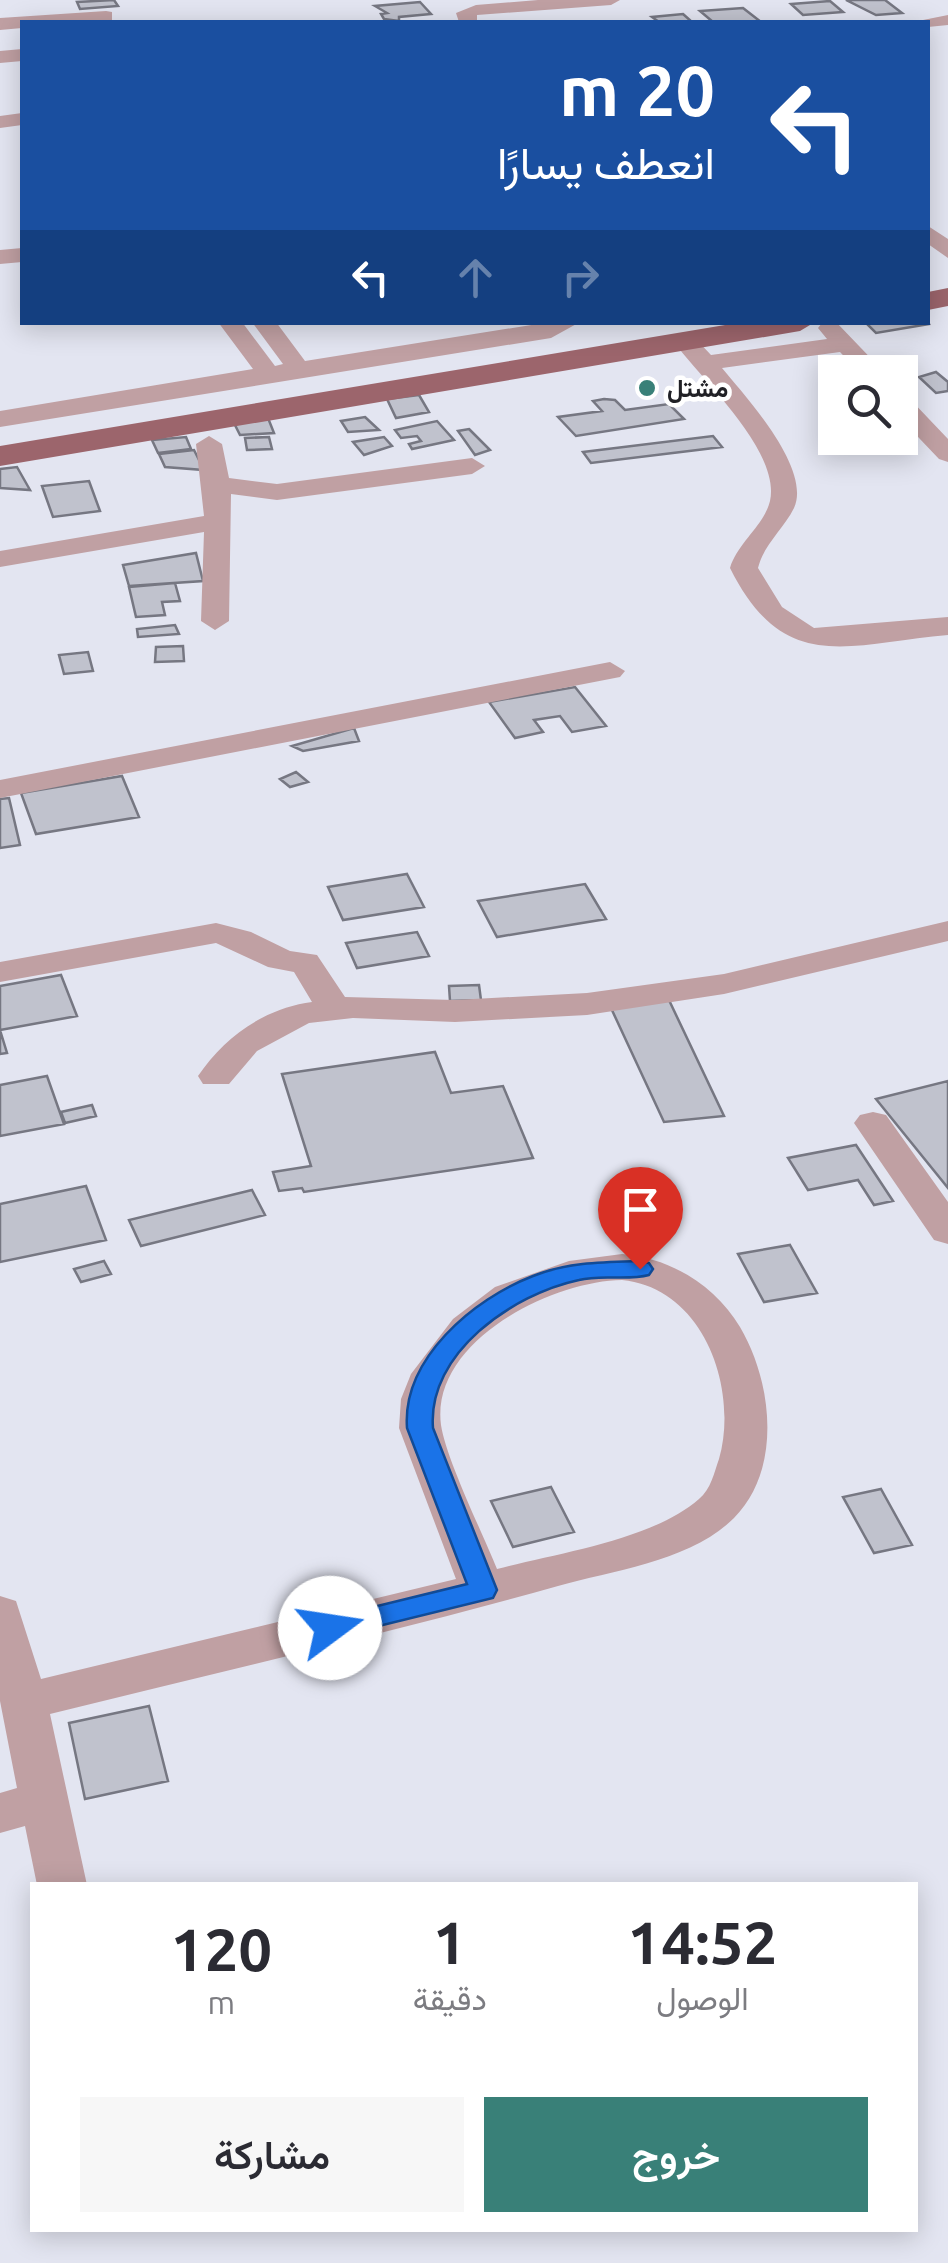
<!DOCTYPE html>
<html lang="ar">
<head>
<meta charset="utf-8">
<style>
  body { margin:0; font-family:Ubuntu,Vazirmatn,sans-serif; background:#f7f7f7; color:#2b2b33; direction:rtl; height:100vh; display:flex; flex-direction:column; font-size:38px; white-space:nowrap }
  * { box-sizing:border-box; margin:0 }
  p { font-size:32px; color:#7c7c81 }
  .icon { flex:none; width:55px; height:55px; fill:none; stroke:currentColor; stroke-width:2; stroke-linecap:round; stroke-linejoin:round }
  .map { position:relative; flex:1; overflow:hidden; direction:ltr }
  .drawer { position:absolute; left:30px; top:1882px; width:888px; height:350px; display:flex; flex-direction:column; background:#fff; border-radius:0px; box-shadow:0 5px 25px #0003; direction:rtl }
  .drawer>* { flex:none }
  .top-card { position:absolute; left:20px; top:20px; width:910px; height:305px; border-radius:0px; box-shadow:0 5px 25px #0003; direction:rtl; background:#1a4fa0; color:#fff; overflow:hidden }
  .fabs { position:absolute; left:818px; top:355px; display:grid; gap:20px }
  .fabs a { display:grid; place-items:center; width:100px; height:100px; border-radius:0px; background:#fff; box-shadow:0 5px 25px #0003; font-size:50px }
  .pin { position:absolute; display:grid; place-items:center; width:85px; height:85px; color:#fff; margin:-102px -42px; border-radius:50% 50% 50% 0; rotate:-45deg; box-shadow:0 0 10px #0007 }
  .pin .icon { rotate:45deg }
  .me { position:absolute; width:110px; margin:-55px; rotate:76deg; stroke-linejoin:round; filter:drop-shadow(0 0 8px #0008) }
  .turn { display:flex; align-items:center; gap:35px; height:210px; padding:0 50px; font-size:45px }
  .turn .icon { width:130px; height:130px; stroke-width:2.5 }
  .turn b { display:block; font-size:70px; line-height:85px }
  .lanes { display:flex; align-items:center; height:95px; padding:0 50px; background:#0003; justify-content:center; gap:50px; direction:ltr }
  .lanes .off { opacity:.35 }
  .eta { display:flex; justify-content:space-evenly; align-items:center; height:170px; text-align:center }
  .eta b { font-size:60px; font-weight:600; line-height:70px }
  .primary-button { display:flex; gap:20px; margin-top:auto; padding:20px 50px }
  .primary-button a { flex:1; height:115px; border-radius:0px; background:#398078; color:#fff; font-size:40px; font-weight:600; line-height:115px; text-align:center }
  .primary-button a+a { background:#f7f7f7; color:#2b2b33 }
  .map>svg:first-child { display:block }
  .building { fill:#c0c2cd; stroke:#767782; stroke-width:2.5 }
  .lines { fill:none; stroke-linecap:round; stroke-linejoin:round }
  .minor { fill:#c0a0a3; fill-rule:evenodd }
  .major { fill:#9c656c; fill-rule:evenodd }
  .route { fill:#1a73e8; stroke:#114b97; stroke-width:2.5 }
  .poi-dot { fill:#398078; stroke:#fff; stroke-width:4 }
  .labels { text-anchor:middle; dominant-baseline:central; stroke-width:9; stroke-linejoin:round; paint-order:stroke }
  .far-poi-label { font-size:25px; font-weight:bold; fill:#202025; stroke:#fff; text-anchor:start }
</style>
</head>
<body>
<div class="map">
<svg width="948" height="2263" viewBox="0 0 948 2263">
  <rect width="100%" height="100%" fill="#e3e5f1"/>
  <path class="building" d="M114,0l4,6 -38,3 -3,-7z
    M846,0h39l17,13 -26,2z
    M830,1l13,11 -40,3 -12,-11z
    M420,2l11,12 -32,3v4l-15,-2 -3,-5 6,-1 -12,-7z
    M743,8l18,14h-48l-13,-11z
    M683,14l9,8h-33l-7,-5z
    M865,322h63l1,2 -53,9z
    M936,372l12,10v9l-12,2 -17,-16z
    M419,395l10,17 -33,6 -9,-19z
    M604,399l11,1 10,10 44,-6 15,15 -108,17 -18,-19 44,-6 -9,-10z
    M365,417l14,13 -31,2 -7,-11z
    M268,418l6,15 -34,2 -7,-14z
    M437,421l17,19 -42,9 -3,-5 12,-3 -4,-5 -16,2 -6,-8z
    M469,429l21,21 -15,5 -17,-24z
    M713,436l9,11 -131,16 -8,-11z
    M186,437l5,12 -33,4 -6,-13z
    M269,437l3,12 -25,1 -2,-12z
    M384,437l8,9 -28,9 -11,-13z
    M194,450l10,20 -39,-3 -6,-13z
    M17,467l13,23 -30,-2v-19z
    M89,481l11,30 -47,6 -11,-31z
    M196,553l7,28 -74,5 -6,-21z
    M175,583l5,18 -18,1 3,13 -29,2 -7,-30z
    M175,625l4,9 -41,3 -1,-8z
    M183,646l1,15 -29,1 1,-15z
    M88,652l5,19 -29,3 -5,-19z
    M575,687l31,39 -34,6 -12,-16 -26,4 9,12 -28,6 -26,-36z
    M354,728l5,13 -56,10 -11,-5z
    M296,772l12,10 -18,5 -10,-8z
    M122,776l17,41 -103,17 -15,-41z
    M9,798l11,47 -20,3v-49z
    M407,874l17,33 -81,13 -15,-33z
    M585,884l21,35 -109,18 -19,-36z
    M417,932l12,24 -72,12 -11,-25z
    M61,975l16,41 -77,14 7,23 -7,1v-68z
    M479,985l2,15 -31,1 -1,-15z
    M668,998l56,118 -60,6 -53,-114z
    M435,1052l16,41 52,-7 30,72 -229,34 -2,-4 -23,3 -6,-19 38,-6 -29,-92z
    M47,1076l17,48 -64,12v-51z
    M948,1081v107l-72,-89z
    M92,1105l4,11 -31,7 -4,-11z
    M856,1145l37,56 -19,4 -16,-25 -50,10 -20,-32z
    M86,1186l20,54 -106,22v-58z
    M252,1190l13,25 -124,31 -12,-26z
    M790,1245l27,48 -53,9 -26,-48z
    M104,1261l7,13 -30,8 -7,-13z
    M551,1487l23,45 -61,15 -22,-46z
    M881,1489l31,56 -38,8 -31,-56z
    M149,1706l19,75 -83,18 -16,-76z"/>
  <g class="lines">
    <path class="minor" d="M538,0h82l-9,5 -134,10v7h-18l-3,-9 20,-8z
      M106,11l6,1v8l-90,2v6l-22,2v-12z
      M948,15v10l-20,2v-5h-15z
      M22,49v12l-22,2v-12z
      M22,113v12l-22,3v-12z
      M928,226l20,13v19l-20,-14z
      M22,248v14l-22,2v-14z
      M218,322h24l33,44 8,-2 -31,-42h24l29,39 245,-39h30l-29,16 -551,89v-16l253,-42z
      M836,322l48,50h-25l-19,-20 -118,16c24,29 90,101 72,140 -11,22 -30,36 -36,60l24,39 32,21 134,-11v18c-101,9 -164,41 -218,-67 8,-26 34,-42 40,-67 11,-50 -69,-122 -96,-159l4,-5h16l17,18 116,-16 -9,-11 4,-5z
      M900,396l9,2 39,41v23l-9,-3 -39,-41z
      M209,436l13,8 7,34 48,6 195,-26 13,8 -13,8 -195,26 -46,-6 -2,127 -14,9 -14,-9 3,-89 -204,35v-16l204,-35 -8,-72z
      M610,662l15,9 -5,6 -620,121v-18z
      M948,921v20l-224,53 -137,21 -132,7 -102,-4 -44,5 -52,28 -28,33h-26l-5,-8c26,-39 67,-68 114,-74l-18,-30 -26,-5 -52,-24 -216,39v-20l216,-39 35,9 39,19 27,4 28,42 110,3 132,-7 137,-19z
      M873,1112l13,3 62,87v42l-14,-4 -80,-117 6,-8z
      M622,1254c48,4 93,31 118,73 32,54 43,142 -6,191 -43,43 -119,52 -176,68 -168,47 -338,86 -508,128l37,171h-50l-12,-59 -25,7v-40l17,-5 -17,-87v-105l16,5 25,78 415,-100 -57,-151 2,-29 10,-25 42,-55 42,-32 74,-26zM622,1280c82,8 117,109 97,179 -5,14 -8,30 -20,40 -47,41 -141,54 -202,70 -14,-35 -51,-110 -56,-144 -11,-84 111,-144 181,-145z"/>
    <path class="major" d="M948,288v18l-20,4v-18z
      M743,322h72l-15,9 -800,135v-20z"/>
  </g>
  <path class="route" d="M640,1261l9,2 4,6 -4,6c-23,6 -47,-1 -70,5 -66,14 -152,73 -146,148l64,162 -4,8 -163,40 -10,-3 -4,-7 4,-8 147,-36 -60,-156c-5,-69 66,-129 126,-152 35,-14 71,-14 107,-15z"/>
  <circle class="poi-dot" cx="647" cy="388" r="10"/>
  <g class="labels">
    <g class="far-poi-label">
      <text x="667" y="388">مشتل</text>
    </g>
  </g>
</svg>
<div class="fabs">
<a><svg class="icon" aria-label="search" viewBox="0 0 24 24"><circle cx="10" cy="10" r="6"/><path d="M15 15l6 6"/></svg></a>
</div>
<div class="pin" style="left:640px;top:1269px;background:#d93025"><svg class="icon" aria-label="arrive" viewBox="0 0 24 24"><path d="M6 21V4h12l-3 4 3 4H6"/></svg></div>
<svg class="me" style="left:330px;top:1628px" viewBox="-20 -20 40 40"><circle r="19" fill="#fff"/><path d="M0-13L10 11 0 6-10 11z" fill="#1a73e8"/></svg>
<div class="top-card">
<div class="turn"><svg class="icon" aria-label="left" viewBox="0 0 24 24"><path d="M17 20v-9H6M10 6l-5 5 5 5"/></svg><div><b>20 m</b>انعطف يسارًا</div></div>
<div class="lanes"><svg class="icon" aria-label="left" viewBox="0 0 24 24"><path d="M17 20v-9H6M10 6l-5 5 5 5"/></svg><svg class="icon off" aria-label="ahead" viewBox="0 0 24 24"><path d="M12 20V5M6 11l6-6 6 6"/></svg><svg class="icon off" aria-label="right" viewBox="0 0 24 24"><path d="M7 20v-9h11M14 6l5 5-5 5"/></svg></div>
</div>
<section class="drawer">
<div class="eta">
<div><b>14:52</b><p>الوصول</p></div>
<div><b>1</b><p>دقيقة</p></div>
<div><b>120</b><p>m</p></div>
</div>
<div class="primary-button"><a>خروج</a><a>مشاركة</a></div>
</section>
</div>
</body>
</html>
